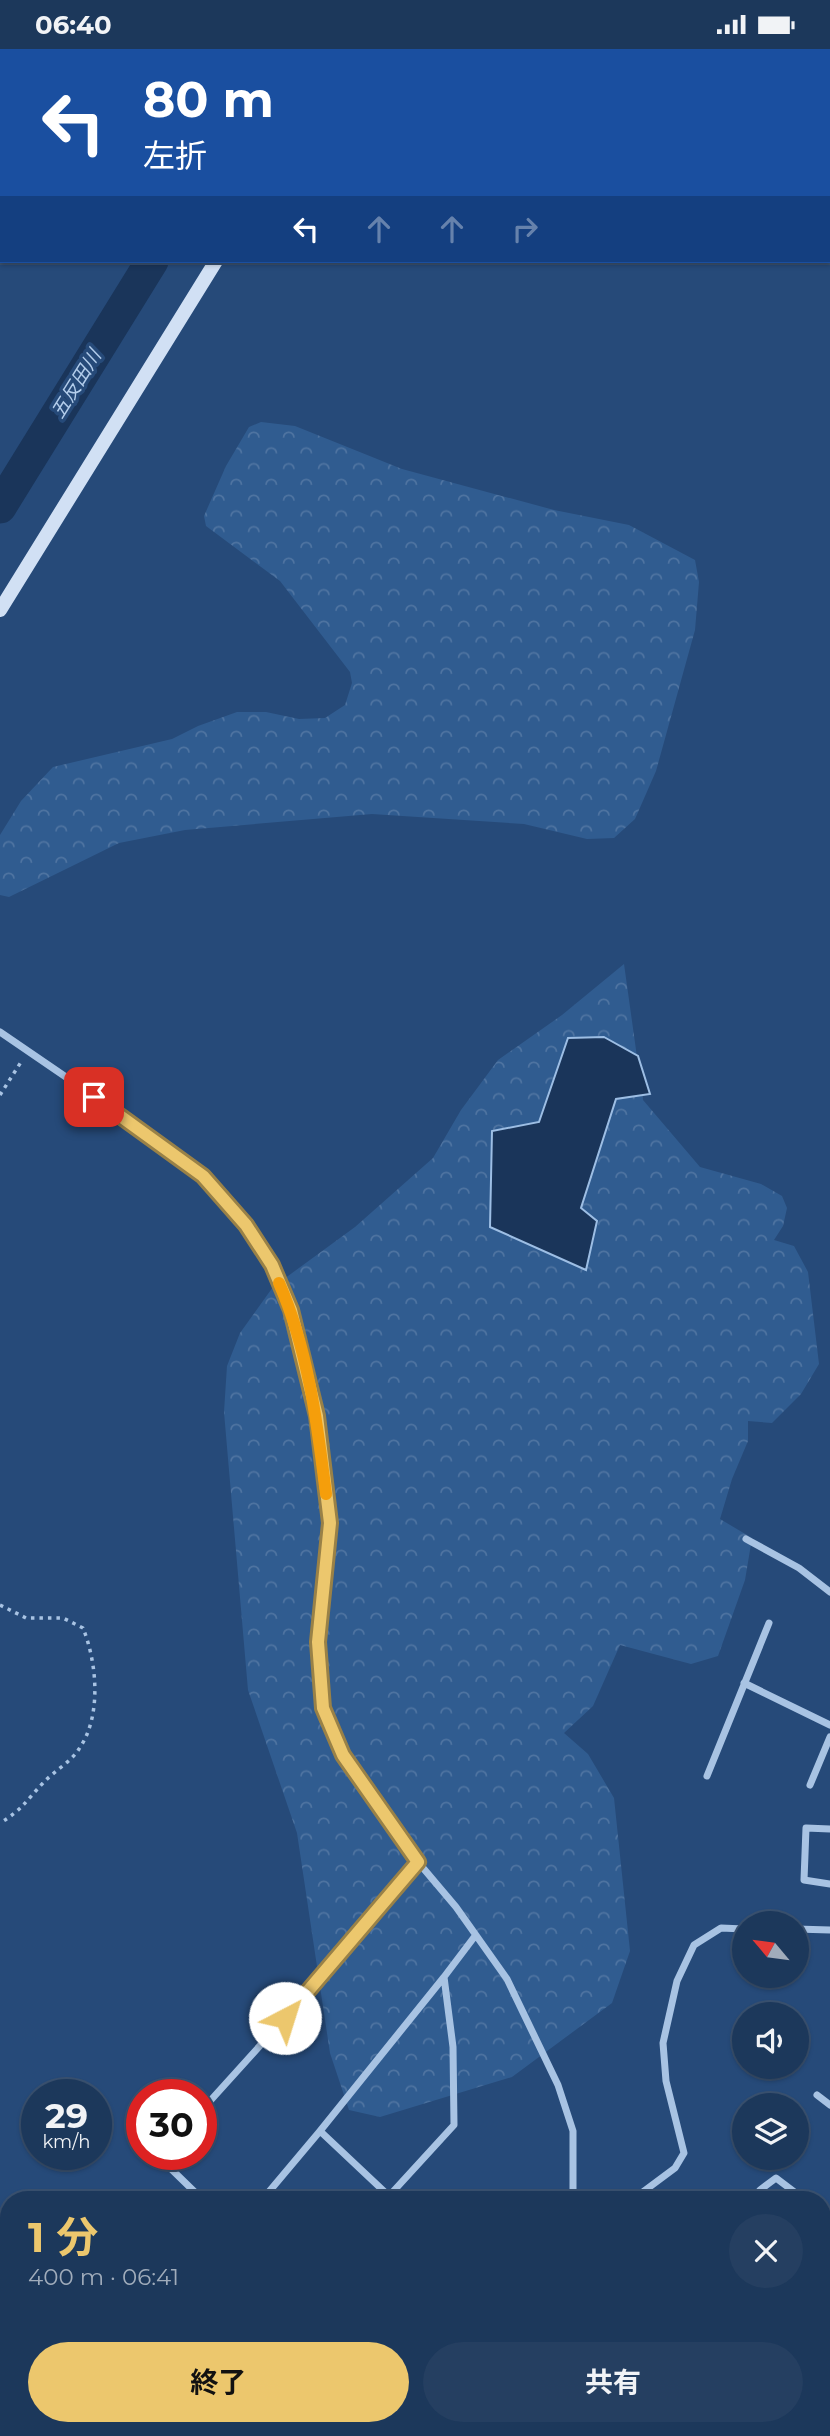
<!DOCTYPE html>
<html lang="ja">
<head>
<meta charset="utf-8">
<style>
  body { margin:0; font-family:Montserrat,"Noto Sans JP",sans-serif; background:#253f61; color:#f1f3f6; height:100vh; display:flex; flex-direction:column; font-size:26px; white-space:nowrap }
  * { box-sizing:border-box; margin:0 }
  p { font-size:23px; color:#a0acbb }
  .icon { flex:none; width:38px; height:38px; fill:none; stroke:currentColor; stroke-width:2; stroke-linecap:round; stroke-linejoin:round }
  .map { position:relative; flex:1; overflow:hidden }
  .details { position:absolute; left:0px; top:2142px; width:831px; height:245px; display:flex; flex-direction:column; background:#1c385b; border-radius:28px 28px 0 0; box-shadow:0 2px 5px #0004,0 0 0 2px #3a5271 }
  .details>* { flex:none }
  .top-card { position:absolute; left:0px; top:0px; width:831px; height:214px; box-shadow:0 2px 5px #0004,0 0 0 2px #3a5271; background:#1a4fa0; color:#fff; overflow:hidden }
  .needle { width:46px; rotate:299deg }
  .controls { position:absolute; left:732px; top:1862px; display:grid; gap:14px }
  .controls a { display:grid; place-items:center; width:77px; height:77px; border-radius:50%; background:#1c385b; box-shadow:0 2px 5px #0004,0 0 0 2px #3a5271; font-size:35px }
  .speed { position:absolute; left:21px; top:2030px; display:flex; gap:14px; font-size:35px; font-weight:700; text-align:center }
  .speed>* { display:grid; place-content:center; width:91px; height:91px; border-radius:50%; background:#1c385b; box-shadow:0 2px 5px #0004,0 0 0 2px #3a5271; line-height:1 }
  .speed small { font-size:18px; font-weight:400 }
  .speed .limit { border:10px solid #d22; background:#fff; color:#111 }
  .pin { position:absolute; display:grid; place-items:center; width:60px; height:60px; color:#fff; margin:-30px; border-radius:14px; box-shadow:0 4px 10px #0006 }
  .me { position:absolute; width:77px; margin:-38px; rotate:40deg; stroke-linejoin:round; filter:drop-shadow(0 0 5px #0008) }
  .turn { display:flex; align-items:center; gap:24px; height:147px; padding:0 28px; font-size:32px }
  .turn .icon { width:91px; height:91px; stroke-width:2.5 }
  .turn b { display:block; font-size:49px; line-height:60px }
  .lanes { display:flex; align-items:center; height:66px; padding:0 28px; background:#0003; justify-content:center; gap:35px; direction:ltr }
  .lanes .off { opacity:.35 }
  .round { display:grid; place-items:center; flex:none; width:74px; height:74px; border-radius:37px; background:#253f61 }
  .summary { display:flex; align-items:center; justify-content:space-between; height:119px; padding:0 28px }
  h1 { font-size:42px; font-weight:700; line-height:52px; color:#ecc76d }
  .cta { display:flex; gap:14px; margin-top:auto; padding:14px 28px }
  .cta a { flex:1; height:80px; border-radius:42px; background:#ecc76d; color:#111; font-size:28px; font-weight:700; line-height:80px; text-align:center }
  .cta a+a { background:#253f61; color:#f1f3f6 }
  .status { display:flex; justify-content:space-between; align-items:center; height:49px; padding:0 35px; background:#1c385b; direction:ltr }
  .status svg { height:19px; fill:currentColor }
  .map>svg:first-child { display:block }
  .forest { fill:url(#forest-crowns) }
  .water { fill:#1a355a; stroke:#9dbee4; stroke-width:2 }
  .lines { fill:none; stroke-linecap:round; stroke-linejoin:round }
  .river { stroke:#1a355a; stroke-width:33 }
  .path { stroke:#a8c3e3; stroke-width:3.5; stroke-dasharray:3.5 5; stroke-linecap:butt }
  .street { stroke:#a8c3e3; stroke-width:7 }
  .secondary { stroke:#d1e0f4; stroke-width:14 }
  .route-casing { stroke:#998147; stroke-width:18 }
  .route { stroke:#ecc76d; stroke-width:12 }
  .slow { stroke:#f59e0b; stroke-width:12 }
  .labels { text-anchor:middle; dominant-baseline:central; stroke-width:7; stroke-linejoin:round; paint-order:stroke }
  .water-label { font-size:19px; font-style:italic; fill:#b3cdeb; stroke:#264a79 }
</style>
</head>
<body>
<div class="status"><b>06:40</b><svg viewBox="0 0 49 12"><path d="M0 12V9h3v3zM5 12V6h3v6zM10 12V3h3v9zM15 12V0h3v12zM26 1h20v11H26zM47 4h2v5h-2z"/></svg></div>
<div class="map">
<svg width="830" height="2387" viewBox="0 0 830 2387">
  <defs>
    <pattern id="forest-crowns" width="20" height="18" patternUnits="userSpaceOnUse" patternTransform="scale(1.75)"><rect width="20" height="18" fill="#305c90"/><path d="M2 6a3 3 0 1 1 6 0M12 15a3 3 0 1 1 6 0" fill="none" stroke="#4f74a1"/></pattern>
  </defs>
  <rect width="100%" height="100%" fill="#264a79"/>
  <path class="forest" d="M261,373l34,4 107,43 152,41 75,15 66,35 4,22 -4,48 -39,141 -21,48 -21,19 -27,1 -63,-15 -152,-10 -187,16 -66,13 -110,54 -9,-2v-60l21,-34 32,-34 119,-28 26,-13 39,-14h29l33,7 26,-1 20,-13 7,-22 -2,-11 -70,-91 -74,-55 -2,-10 22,-50 23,-39z
    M624,915l19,136 57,67 61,17 21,12 5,12 -4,18 -9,14 20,6 14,26 11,92 -18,30 -29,29 -24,-2v20l-16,38 -12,40 32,19 -7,42 -27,76 -27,8 -71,-19 -27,61 -29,27 24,21 26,44 16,153 -18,52 -100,74 -132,40 -31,-7 -19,-57 -33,-220 -49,-143 -24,-278 3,-46 13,-33 33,-46 82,-60 78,-69 28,-48 37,-50 64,-45z"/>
  <path class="water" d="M604,988l34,19 12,38 -34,5 -35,109 16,13 -11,49 -96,-43 2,-96 47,-9 29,-84z"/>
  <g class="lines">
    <path class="river" d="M289,2l1,-2
      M0,458l152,-246"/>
    <path class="path" d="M0,1046l21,-33
      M0,1556l26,13h37l20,10c14,35 19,88 -4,121 -8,13 -25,22 -36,34 -17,18 -21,27 -43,40"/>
    <path class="street" d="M0,91l2,1
      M0,191l2,-2
      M0,983l139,95 64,49 43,49 26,41 19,44 26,106 13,107 -12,119 5,66 20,47 75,107 38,45 51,72 51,106 15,46v69
      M746,1490l53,29 31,24
      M744,1634l86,42
      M707,1727l62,-153
      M810,1736l20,-48
      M830,1780l-24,-1 -2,52 26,4
      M796,1880l34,1
      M817,2046l13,10
      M201,2062l84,-93 133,-156
      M320,2082l124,-154
      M166,2105v10l37,36
      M760,2141l16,-12 29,22
      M71,2147l2,4
      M262,2151l58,-69 69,65 65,-71 -1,-78 -9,-70 31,-41
      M632,2151l43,-32 9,-15 -18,-72 -3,-38 14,-62 17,-36 27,-17 23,1
      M822,2164l8,5
      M196,2378l6,9
      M219,2387l7,-9
      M537,2387l2,-9"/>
    <path class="secondary" d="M328,2l1,-2
      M356,2l1,-2
      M0,561l216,-349"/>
  </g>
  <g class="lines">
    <defs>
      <path id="route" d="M94,1048l109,79 43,49 26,40 19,45 26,106 13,107 -12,119 5,66 20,47 75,107 -133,156"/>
    </defs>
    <use href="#route" class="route-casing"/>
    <use href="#route" class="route"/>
    <path class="slow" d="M279,1234c29,66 38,139 47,211"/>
  </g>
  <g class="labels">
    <g class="water-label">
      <text transform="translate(76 335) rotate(-58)">五反田川</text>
    </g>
  </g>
</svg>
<div class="controls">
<a><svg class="needle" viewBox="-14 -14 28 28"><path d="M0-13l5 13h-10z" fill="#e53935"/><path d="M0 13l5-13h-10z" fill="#a0acbb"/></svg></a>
<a><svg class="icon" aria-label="sound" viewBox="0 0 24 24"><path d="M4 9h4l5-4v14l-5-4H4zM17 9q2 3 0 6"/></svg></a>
<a><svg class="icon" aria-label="layers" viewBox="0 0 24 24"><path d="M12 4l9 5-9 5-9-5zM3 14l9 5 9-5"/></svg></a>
</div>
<div class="speed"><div>29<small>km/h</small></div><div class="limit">30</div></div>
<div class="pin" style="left:94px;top:1048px;background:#d93025"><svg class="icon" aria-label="arrive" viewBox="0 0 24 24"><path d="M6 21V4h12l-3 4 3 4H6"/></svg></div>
<svg class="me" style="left:285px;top:1969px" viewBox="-20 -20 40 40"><circle r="19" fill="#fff"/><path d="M0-13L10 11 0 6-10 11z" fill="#ecc76d"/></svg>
<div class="top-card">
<div class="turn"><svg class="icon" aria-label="left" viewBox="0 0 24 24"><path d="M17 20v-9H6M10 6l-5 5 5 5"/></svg><div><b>80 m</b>左折</div></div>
<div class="lanes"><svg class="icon" aria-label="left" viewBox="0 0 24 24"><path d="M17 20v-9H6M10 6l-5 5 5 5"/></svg><svg class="icon off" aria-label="ahead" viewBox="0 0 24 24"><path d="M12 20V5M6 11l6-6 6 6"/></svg><svg class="icon off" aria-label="ahead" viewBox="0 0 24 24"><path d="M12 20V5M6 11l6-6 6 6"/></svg><svg class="icon off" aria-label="right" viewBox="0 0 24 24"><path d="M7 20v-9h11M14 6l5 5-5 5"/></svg></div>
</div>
<section class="details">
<div class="summary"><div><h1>1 分</h1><p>400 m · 06:41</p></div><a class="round"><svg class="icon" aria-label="close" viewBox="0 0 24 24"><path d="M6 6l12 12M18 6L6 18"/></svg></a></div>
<div class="cta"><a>終了</a><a>共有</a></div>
</section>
</div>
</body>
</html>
